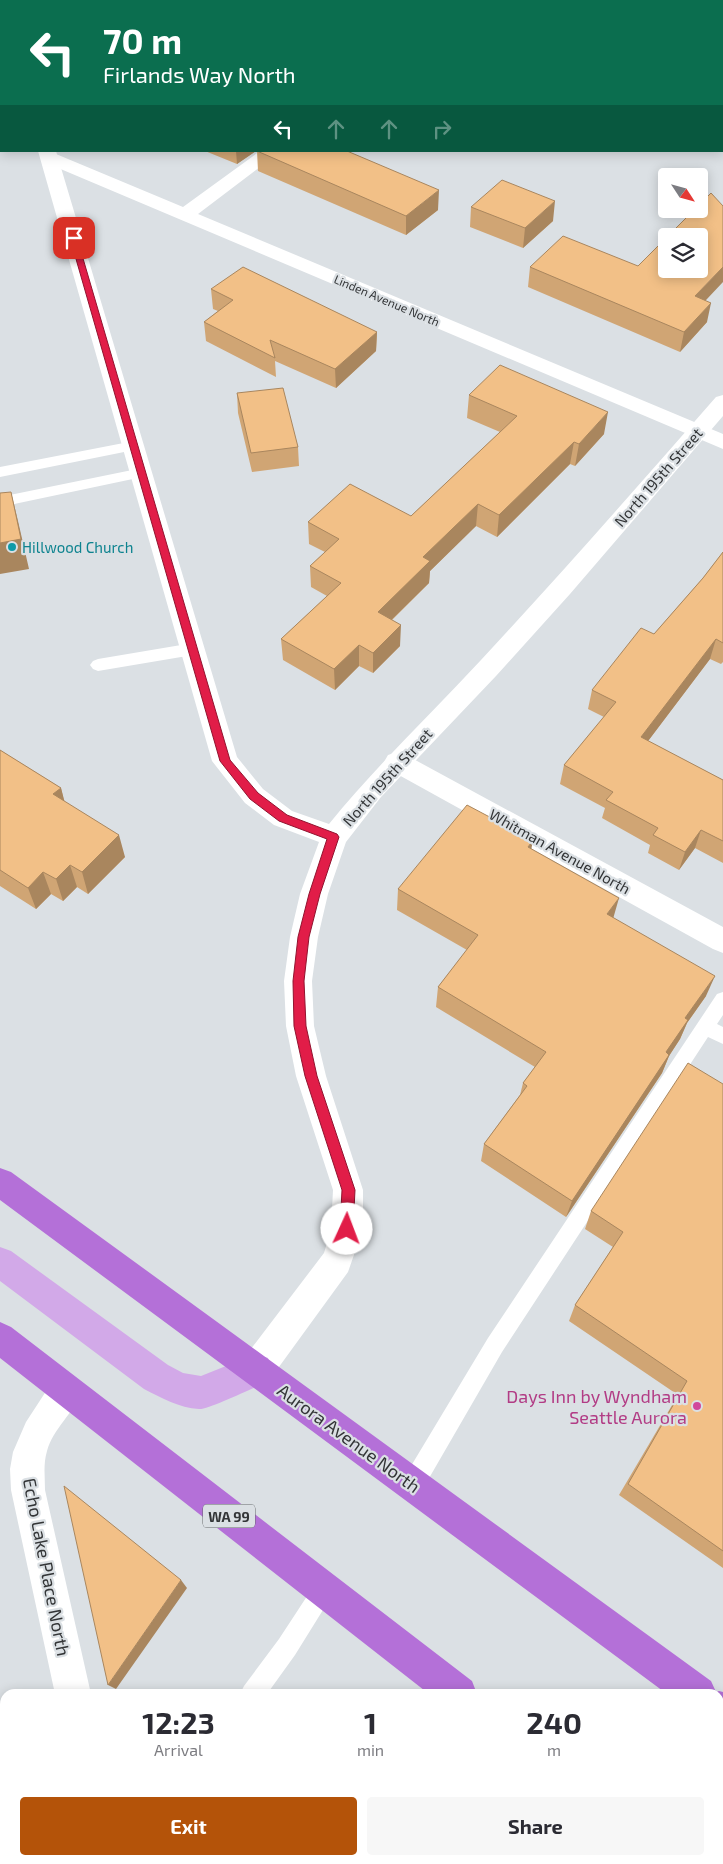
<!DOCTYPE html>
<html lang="en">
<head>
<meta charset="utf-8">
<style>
  body { margin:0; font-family:"Exo 2",sans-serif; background:#f7f7f7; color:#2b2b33; height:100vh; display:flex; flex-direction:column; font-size:19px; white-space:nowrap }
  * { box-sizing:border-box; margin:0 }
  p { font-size:16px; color:#7c7c81 }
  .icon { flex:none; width:28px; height:28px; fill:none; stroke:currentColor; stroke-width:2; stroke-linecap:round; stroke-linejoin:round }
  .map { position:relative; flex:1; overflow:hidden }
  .panel { position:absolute; left:0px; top:1689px; width:724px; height:176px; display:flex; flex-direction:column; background:#fff; border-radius:15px 15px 0 0; box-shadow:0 2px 12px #0003 }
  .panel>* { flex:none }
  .banner { position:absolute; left:0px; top:0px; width:724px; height:152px; box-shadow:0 2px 12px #0003; background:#0b6e4f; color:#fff; overflow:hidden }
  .needle { width:32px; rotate:126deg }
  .controls { position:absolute; left:658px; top:168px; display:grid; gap:10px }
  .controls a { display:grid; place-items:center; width:50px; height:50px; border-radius:5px; background:#fff; box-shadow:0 2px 12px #0003; font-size:25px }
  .pin { position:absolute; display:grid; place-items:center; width:42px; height:42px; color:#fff; margin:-21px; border-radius:10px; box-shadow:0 2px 8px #0006 }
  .me { position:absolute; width:55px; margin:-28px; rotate:2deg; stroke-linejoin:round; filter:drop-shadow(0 0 4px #0008) }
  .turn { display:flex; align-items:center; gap:18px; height:105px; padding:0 20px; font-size:22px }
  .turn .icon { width:65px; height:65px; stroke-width:2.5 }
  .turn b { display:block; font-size:35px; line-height:42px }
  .lanes { display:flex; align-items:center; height:48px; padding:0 20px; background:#0003; justify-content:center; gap:25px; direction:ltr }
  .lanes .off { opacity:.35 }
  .eta { display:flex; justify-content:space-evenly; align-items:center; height:85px; text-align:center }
  .eta b { font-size:30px; font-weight:700; line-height:35px }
  .cta { display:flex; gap:10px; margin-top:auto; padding:10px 20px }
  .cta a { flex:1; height:58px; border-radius:5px; background:#b45309; color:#fff; font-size:20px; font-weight:700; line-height:58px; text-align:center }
  .cta a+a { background:#f7f7f7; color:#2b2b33 }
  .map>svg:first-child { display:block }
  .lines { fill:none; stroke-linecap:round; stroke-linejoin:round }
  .lane { fill:#fff; fill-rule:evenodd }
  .street { fill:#fff; fill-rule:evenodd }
  .secondary { fill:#fff; fill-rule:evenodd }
  .primary { fill:#d2a9e8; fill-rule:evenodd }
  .highway { fill:#b470d8; fill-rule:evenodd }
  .wall { fill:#d0a574 }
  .shaded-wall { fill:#a9865e }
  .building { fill:#f2c087; stroke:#a9865e }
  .route { fill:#e11d48; stroke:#92132f }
  .culture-dot { fill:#0f9aa8; stroke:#dbe0e4; stroke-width:2 }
  .hotel-dot { fill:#d1479c; stroke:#dbe0e4; stroke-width:2 }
  .labels { text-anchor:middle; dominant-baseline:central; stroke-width:4.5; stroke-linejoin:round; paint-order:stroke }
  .far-street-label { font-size:12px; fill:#333537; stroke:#dbe0e4 }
  .shield { fill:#dbe0e4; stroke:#65686b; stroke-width:1 }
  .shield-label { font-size:14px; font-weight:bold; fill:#333537 }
  .street-label { font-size:15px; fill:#333537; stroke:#dbe0e4 }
  .culture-label { font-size:15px; fill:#0d838f; stroke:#dbe0e4; text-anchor:start }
  .near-hotel-label { font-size:18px; fill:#b23c85; stroke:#dbe0e4; text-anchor:end }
  .near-street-label { font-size:18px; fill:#333537; stroke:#dbe0e4 }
</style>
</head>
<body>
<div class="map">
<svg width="723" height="1864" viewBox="0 0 723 1864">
  <rect width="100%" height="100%" fill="#dbe0e4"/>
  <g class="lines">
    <path class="lane" d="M134,441l5,2 2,3 -2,3 -139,28v-10z
      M142,468l5,2 2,3 -2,3 -147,31v-10z
      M193,643l5,2 3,4 -3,4 -5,2 -95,16 -5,-2 -3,-4 3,-4 5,-2z
      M723,992v23l-6,9 6,3v17l-15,-7 -206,315 -81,140 -8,3 -8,-3 -3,-8 3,-8 83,-138 229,-344z
      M325,1578l8,3 3,8 -41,66 -28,39h-27l4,-8 35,-47 38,-58z"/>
    <path class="street" d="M260,151h21l-83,63 525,220v15l-679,-287 -3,-4 3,-4 6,-1 6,1 127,53z
      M397,752l9,3 317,172v26l-10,-4 -325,-180 -4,-7 4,-7z
      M66,1374l12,5 5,12c-9,21 -30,38 -36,60 -4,13 -2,26 -2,39l46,204h-36l-44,-204 -1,-21 3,-17 13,-30 28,-43z
      M91,1860h38l1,4h-38z"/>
    <path class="secondary" d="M0,58h1v12h-1z
      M38,151h18l181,606 26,32 29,22 37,13c47,-58 101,-109 152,-164 80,-86 157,-174 235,-263l7,-2v21l-153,178 -74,82 -115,121 -35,45 -18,52 -10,43 -6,44 2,45 12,50 37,114v39l-15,43 -80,110 -12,4 -12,-4 -4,-12 4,-12 80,-105 7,-24 2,-39 -37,-114 -10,-50 -2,-45 6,-44 10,-43 19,-52 -45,-17 -29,-22 -33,-42z"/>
    <path class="primary" d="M0,1247l11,4 157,114 15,8 18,3 55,-22 12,4 4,12 -4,12c-12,4 -60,28 -69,27 -20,-1 -37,-11 -55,-20l-144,-108z"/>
    <path class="highway" d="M0,1168l11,4 700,509 5,11 3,-1 4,1v38l-4,-1v-35h-52l-667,-494z
      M0,1322l11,5 461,354 5,13h-48l-429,-336z
      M653,1860h42l1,4h-42z"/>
  </g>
  <path class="wall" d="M260,0h30l-2,1h-24z
    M447,0h87l-2,1h-81z
    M585,0h55l-2,1h-52z
    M205,151h51l-19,13z
    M257,151l181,59 -32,25 -148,-64z
    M471,207l82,14 -30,27 -53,-21z
    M638,266l67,34 2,22 -27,30 -152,-65 2,-20z
    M211,289l166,43 -1,19 -40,37 -61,-27 1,16 -70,-36 -2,-19 14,-11 -5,-2z
    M237,393l61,54 1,19 -47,6 -14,-59z
    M469,395l135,39 -29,32 -5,-2 -73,73 -21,-11 -46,45 -1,12 -37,37 8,26 -27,27 -14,-7 -24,24 -52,-30 -2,-21 46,-43 -16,-9 -1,-21 15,-14 -16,-8 -1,-22 103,-6 89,-84 -33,-14z
    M723,552v110l-2,2 -11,-5 -62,82 75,39v83l-28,-15 -16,22 -31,-17 2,-8 -48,-27 3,-10 -45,-24 4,-19 40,-48 -16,-8 4,-19 62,-56 49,-56z
    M0,750l61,38 3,13 61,56 -37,37 -11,-7 -14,14 -12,-7 -15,15 -36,-23z
    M531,850l175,146 -19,27 -7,16 -11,17 -7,17 -96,144 -85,-56 3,-17 36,-49 3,-12 12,-16 -99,-60 2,-20 29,-37 -70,-40 1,-21z
    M723,1084v484l-104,-73 59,-100 -109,-74 6,-16 38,-58 -28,-18 6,-18z"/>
  <path class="shaded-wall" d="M207,0h32l-2,1h-32z
    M279,0h11l-2,1h-9z
    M512,0h22l-2,1h-21z
    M618,0h22l-2,1h-22z
    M236,151h20l-19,13z
    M439,190l-1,20 -32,25v-19z
    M555,201l-2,20 -30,27 2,-20z
    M723,267v15l-32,34 4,-20z
    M711,303l-4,19 -27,30 4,-20z
    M377,332l-1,19 -40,37 -1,-19z
    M608,412l-4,22 -29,32 4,-22z
    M574,442l-4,22 -73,73 2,-22z
    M11,492l7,29 11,48 -29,5v-31z
    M478,504l-2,22 -46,45 -1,12 -51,50v-21l45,-55z
    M401,625l-1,21 -27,27v-20z
    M716,639l-6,20 -74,98 5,-20z
    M359,645v21l-24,24 -1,-21z
    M61,788l6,23 -14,-17z
    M701,830l-6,18 -16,22 6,-18z
    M119,835l6,22 -37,37 -6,-22z
    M533,840l-4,22 -1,-15z
    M70,865l7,22 -14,14 -7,-22z
    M43,872l8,22 -15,15 -8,-21z
    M619,898l-6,21 -6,-5z
    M715,976l-9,20 -19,27 -7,16 -11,17 -7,17 -96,144 6,-16 94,-149 19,-34z
    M181,1580l6,8 -71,101 -8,-4z"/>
  <path class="building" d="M137,0h70l-2,1h-70z
    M502,0h10l-1,1h-6z
    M597,0h21l-2,1h-18z
    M257,151h90l92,39 -33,26z
    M502,180l53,21 -30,27 -54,-21z
    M711,193l12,13v61l-28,29 16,7 -27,29 -154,-65 33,-31 75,30 28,-28v31h33v-33h-31l27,-27h4v-4z
    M243,267l134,65 -42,37 -65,-29 5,18 -71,-36 29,-22 -22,-11z
    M500,365l108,47 -29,32 -5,-2 -75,73 -21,-11 -55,53 7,4 -52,51 23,13 -28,28 -14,-8 -25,24 -53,-30 60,-56 -31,-17 29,-27 -31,-17 42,-38 61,32 106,-100 -48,-21z
    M283,388l15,59 -47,6 -14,-60z
    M11,492l10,47 -21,4v-50z
    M723,552v91l-7,-4 -75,98 82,43v61l-22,-11 -16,22 -32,-17 5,-7 -52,-28 7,-8 -49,-27 52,-63 -24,-12 49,-62 13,6 49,-56z
    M0,750l61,38 -8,6 66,41 -37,37 -12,-7 -14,14 -13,-7 -15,16 -28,-18z
    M467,805l66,35 -5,7 91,51 -12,16 108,62 -30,42 3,2 -22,32 3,3 -97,146 -88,-57 43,-58 -4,-3 23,-31 -108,-65 40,-52 -80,-46z
    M688,1063l35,21v467l-95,-67 59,-103 -112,-76 48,-73 -32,-21z
    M64,1486l117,94 -73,105z
    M312,1860h178l5,4h-178z"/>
  <path class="route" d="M71,237l6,1 153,522 28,33 29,22 50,19 2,3 -19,57 -11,43 -5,44 2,45 11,50 38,114 -2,39 -2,5 -4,1 -5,-1 -2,-5 2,-39 -37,-114 -11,-50 -1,-45 5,-44 11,-43 18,-55 -48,-18 -29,-22 -30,-38 -150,-523z"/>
  <circle class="culture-dot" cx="12" cy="547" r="5"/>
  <circle class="hotel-dot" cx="697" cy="1406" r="5"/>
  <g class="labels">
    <g class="far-street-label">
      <text transform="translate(387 300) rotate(23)">Linden Avenue North</text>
    </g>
    <rect class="shield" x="203" y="1504.5" width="52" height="23" rx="4"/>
    <g class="shield-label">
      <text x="229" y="1516">WA 99</text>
    </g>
    <g class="street-label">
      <text transform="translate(658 477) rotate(-49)">North 195th Street</text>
      <text transform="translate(387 777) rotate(-48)">North 195th Street</text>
      <text transform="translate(560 851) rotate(29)">Whitman Avenue North</text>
    </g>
    <g class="culture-label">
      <text x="22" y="547">Hillwood Church</text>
    </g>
    <g class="near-hotel-label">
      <text x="687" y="1396">Days Inn by Wyndham<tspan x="687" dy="21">Seattle Aurora</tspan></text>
    </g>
    <g class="near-street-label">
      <text transform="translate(349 1438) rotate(36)">Aurora Avenue North</text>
      <text transform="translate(47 1567) rotate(79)">Echo Lake Place North</text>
    </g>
  </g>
</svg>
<div class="controls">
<a><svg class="needle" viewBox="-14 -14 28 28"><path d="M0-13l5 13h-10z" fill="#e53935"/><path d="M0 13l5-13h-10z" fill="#7c7c81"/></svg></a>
<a><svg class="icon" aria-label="layers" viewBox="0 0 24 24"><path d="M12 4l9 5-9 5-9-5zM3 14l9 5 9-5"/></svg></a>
</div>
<div class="pin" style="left:74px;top:238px;background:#d93025"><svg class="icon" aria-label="arrive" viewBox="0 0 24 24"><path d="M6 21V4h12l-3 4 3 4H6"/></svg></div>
<svg class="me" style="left:347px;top:1229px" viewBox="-20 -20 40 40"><circle r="19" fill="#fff"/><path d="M0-13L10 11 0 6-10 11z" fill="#e11d48"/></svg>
<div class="banner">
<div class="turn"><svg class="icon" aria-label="left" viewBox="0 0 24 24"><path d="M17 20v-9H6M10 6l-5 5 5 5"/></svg><div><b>70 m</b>Firlands Way North</div></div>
<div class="lanes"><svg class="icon" aria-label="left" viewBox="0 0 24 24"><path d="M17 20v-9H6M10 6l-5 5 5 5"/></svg><svg class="icon off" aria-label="ahead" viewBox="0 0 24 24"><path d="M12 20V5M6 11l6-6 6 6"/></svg><svg class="icon off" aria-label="ahead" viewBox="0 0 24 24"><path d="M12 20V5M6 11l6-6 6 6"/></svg><svg class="icon off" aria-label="right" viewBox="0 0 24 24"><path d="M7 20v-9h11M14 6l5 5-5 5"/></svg></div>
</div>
<section class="panel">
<div class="eta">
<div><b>12:23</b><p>Arrival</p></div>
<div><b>1</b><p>min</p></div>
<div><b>240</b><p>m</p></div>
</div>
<div class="cta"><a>Exit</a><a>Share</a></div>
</section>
</div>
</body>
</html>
